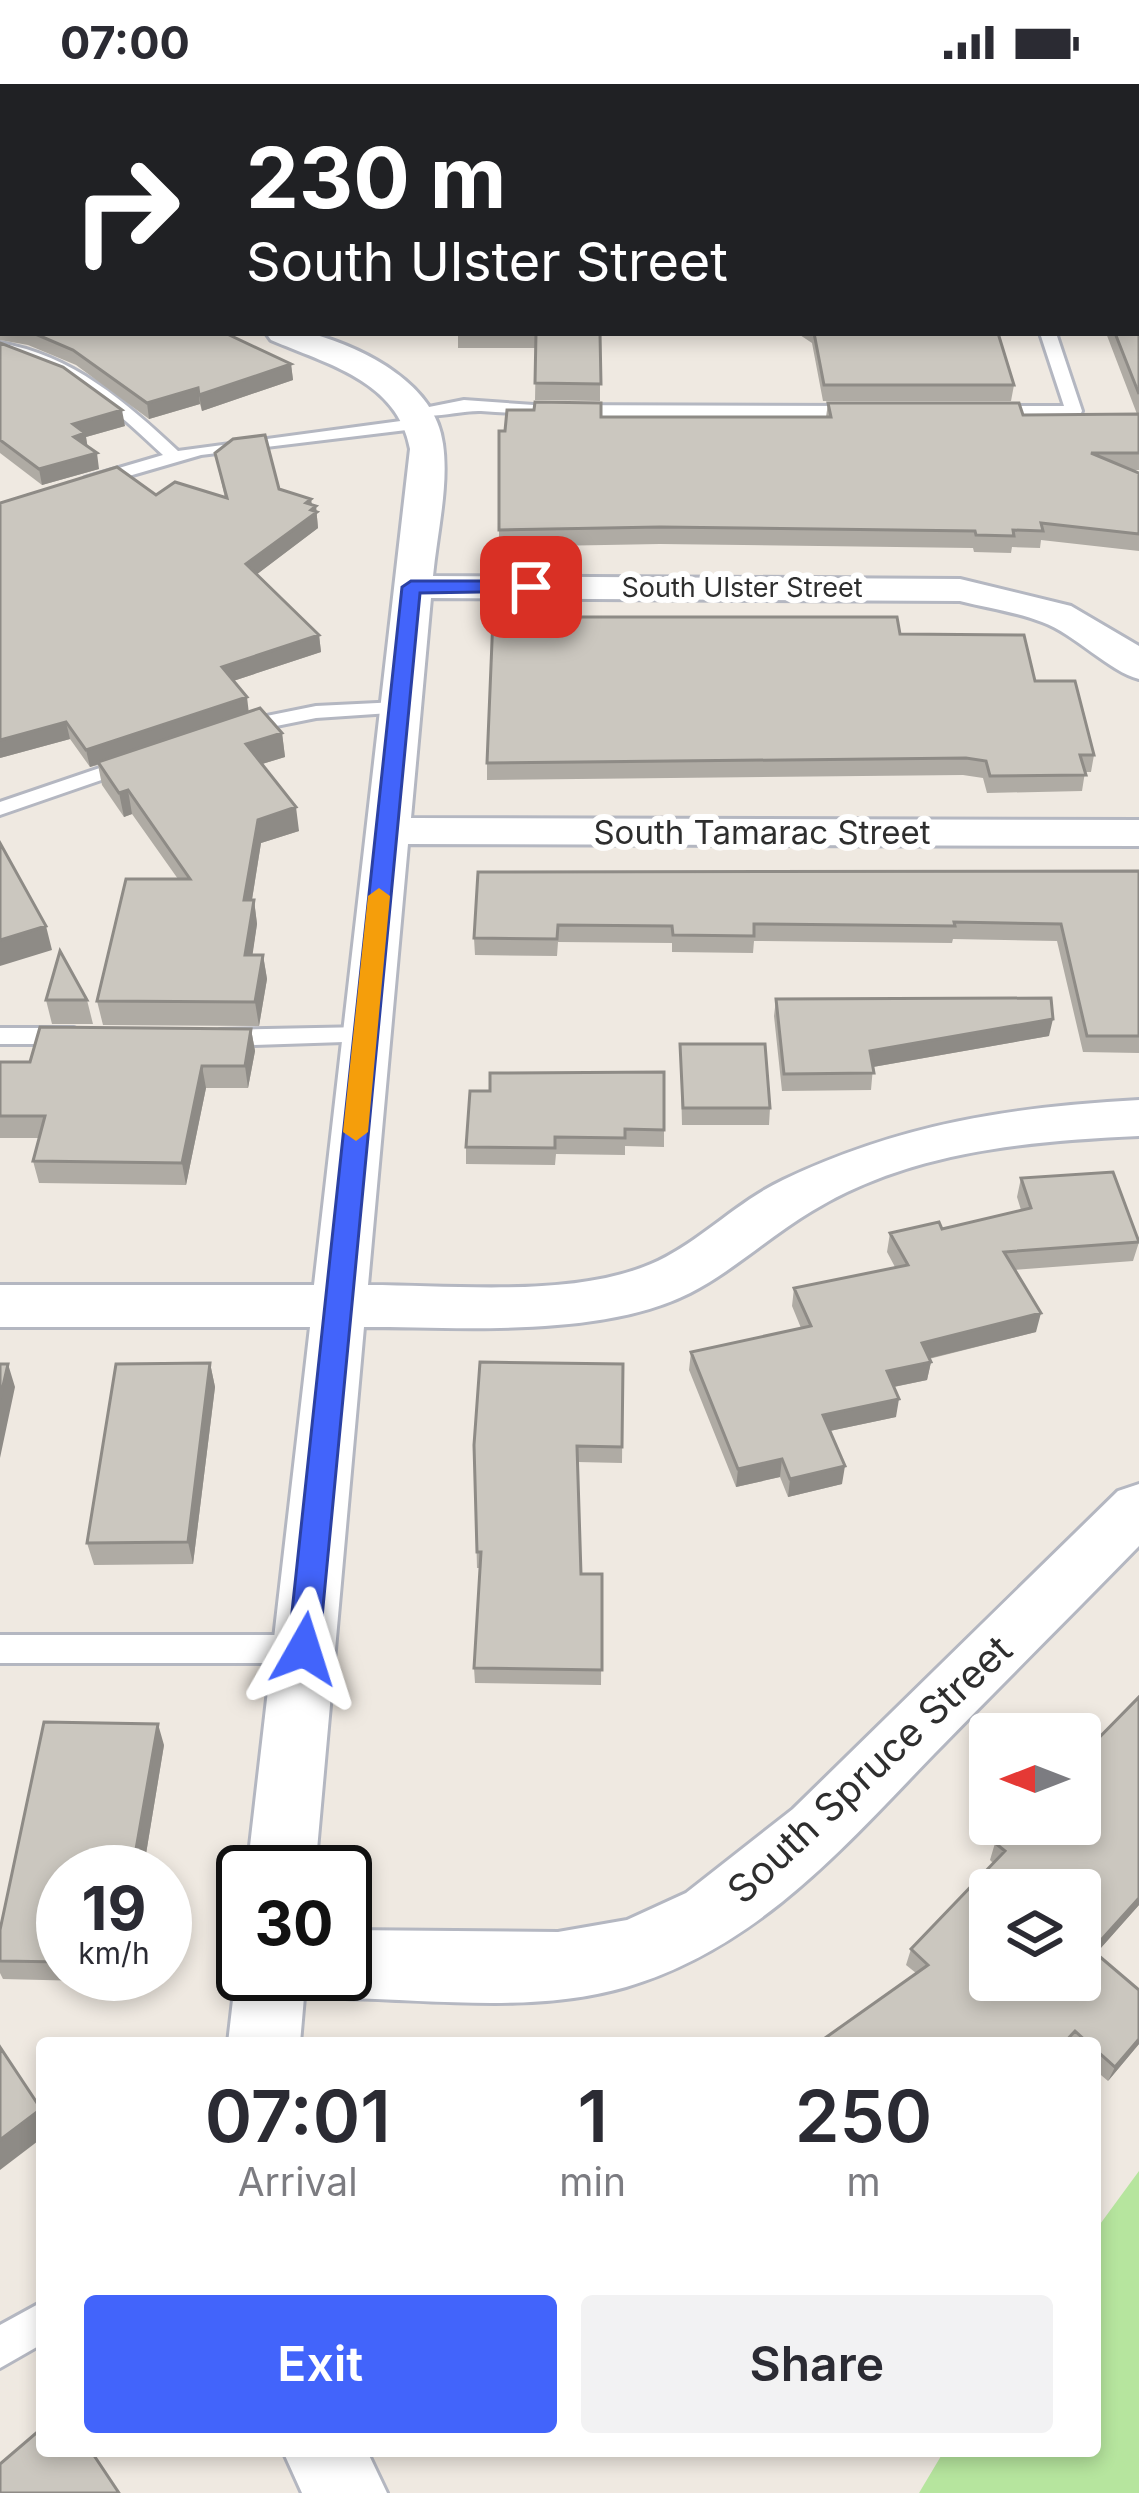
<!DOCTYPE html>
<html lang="en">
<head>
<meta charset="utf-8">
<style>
  body { margin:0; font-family:Inter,sans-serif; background:#f2f2f3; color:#2b2b33; height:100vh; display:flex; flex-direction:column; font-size:45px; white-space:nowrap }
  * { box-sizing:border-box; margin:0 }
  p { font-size:39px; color:#7c7c81 }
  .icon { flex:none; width:66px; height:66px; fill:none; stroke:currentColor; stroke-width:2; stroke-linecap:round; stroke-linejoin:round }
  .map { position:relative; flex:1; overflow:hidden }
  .drawer { position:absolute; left:36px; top:1953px; width:1065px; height:420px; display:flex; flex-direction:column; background:#fff; border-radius:12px; box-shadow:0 6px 18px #0003 }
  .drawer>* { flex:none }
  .banner { position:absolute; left:0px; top:0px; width:1140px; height:252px; box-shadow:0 6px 18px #0003; background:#202124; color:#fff; overflow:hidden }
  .needle { width:78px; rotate:270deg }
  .tools { position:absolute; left:969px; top:1629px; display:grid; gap:24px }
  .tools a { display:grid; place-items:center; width:132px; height:132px; border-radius:12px; background:#fff; box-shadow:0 6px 18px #0003; font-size:60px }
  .speed { position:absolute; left:36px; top:1761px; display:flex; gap:24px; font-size:60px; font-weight:700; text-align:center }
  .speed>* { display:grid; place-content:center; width:156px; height:156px; border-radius:50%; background:#fff; box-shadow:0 6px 18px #0003; line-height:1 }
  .speed small { font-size:30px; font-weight:400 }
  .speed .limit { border:6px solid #111; border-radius:18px; background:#fff; color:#111 }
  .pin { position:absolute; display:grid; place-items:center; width:102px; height:102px; color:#fff; margin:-51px; border-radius:24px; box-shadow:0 6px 18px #0006 }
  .me { position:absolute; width:132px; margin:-66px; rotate:6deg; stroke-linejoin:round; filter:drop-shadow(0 0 9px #0008) }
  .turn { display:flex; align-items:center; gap:42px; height:252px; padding:0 48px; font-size:54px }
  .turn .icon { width:156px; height:156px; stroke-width:2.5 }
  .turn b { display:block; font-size:84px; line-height:102px }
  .eta { display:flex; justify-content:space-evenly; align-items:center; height:204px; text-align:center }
  .eta b { font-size:72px; font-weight:600; line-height:84px }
  .action { display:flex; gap:24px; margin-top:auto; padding:24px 48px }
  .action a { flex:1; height:138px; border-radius:12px; background:#4264fb; color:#fff; font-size:48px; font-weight:600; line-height:138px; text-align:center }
  .action a+a { background:#f2f2f3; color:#2b2b33 }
  .status { display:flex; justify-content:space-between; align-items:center; height:84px; padding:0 60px; background:#fff; direction:ltr }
  .status svg { height:33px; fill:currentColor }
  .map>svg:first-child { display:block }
  .green { fill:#b6e59e }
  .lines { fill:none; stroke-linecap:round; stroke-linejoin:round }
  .service-casing { stroke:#b4b7c1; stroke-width:6 }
  .minor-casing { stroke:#b4b7c1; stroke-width:6 }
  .tertiary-casing { stroke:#b4b7c1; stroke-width:6 }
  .service { fill:#fff; fill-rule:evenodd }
  .minor { fill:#fff; fill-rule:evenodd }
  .tertiary { fill:#fff; fill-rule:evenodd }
  .wall { fill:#afaba4 }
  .shaded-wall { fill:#8e8b86 }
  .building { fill:#cbc7bf; stroke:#8e8b86; stroke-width:3; fill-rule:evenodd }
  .route { fill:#4264fb; stroke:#2b41a3; stroke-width:3 }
  .slow { fill:#f59e0b }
  .labels { text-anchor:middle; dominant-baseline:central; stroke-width:12; stroke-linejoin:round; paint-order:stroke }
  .far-street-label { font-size:27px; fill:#2e2e2e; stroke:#fff }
  .street-label { font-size:33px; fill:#2e2e2e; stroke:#fff }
  .near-street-label { font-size:39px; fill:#2e2e2e; stroke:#fff }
</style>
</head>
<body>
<div class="status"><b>07:00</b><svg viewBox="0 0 49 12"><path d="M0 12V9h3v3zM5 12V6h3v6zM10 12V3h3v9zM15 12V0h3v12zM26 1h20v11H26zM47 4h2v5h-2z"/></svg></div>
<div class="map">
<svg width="1139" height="2409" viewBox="0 0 1139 2409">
  <rect width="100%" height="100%" fill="#efe9e1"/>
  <path class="green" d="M1139,2087v322h-220l25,-42h151v-220z"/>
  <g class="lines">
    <defs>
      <path id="service" d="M151,0h20l3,3h-20z
        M1040,249h16l26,78 -2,4h-100v-8l6,-1h78z
        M0,259c72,12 126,59 178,108l245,-33 9,5 -9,5 -222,27 -110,32 -6,-1v-8l78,-23c-46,-43 -98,-92 -163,-102z
        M464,316l70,5 330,1 8,5 -8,5c-127,0 -256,4 -383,-5 -21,-1 -56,11 -72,0z
        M398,618l10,6 -3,4 -89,6 -79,16 -10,-6 10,-6 79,-16z
        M132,673l10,6 -3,4 -139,48v-13z
        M365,943l12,8 -3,6 -154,5 -12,-8 12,-8z
        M0,944h74l12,8 -12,8h-74z
        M0,1551h304l11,4 5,10 -5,10 -11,4h-304z
        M42,2218v42l-42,24v-43z"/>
      <path id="minor" d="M1137,18h2v16h-2z
        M0,111l3,1v18l-3,-1z
        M266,249c15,0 33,-3 47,1 52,15 123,50 130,110 6,41 -6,90 -10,132l527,3 111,27 68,40v33c-29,-7 -64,-45 -97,-57 -25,-10 -55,-14 -82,-21l-529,-3 -20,220 728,2v26l-731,-2 -40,441c85,0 204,13 283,-21 47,-20 85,-62 132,-84 118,-56 227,-73 356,-80v36c-111,5 -229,15 -327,75 -42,25 -79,60 -122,82 -89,45 -228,34 -326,34l-49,545h-68l63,-545h-310v-42h314l96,-836c-12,-68 -83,-85 -139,-109z
        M1139,1400v62c-68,70 -137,138 -205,208 -92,95 -177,194 -308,233 -90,26 -189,13 -281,11l-25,-10 -5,-14h30v-44l213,2 69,-12 59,-27 107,-84 325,-318z
        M243,1874v16h63l-6,69h-72l8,-69z
        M283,2367h84l20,42h-85z"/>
      <path id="tertiary" d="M3,95v22l-3,1v-22z"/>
    </defs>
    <use href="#service" class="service-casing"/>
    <use href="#minor" class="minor-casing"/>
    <use href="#tertiary" class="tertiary-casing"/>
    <use href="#service" class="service"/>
    <use href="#minor" class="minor"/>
    <use href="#tertiary" class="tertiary"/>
  </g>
  <path class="wall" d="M1139,152v234h-7l7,3v78l-98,-11 -1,8 -28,-1 -1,6 -37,-1 -1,-4 -313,-4 -161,3v-116l102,-14h225l2,-14 195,12 114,-1 -31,-81h31z
    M0,153l3,4v92h222l66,31 2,16 -91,31 -2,-7 -51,15 -73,-54 -48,-20 -28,-5z
    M458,249h142v68l-65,-1 1,-52h-78z
    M797,249h201l16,52 -3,16h-188l-11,-58z
    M0,259l125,83 -39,11 1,9 12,23 -57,16 -42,-32z
    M215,369l64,36 32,10 1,6 4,1 2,22 -61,46 62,61 2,17 -88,29 16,31 33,21 3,24 -23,7 37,67 -38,12 -9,57h2l3,24 -5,31h11l4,24 -8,47 -156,-1 -6,-24 81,-122 -46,-65 -8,3 -22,-32 -4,-20 -8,2 -20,-28 -70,19 156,-263 69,3z
    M900,550l194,121 -3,17h-6l-3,19 -95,2 -4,-15 -20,-3 -476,5v-17z
    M1139,787v182l-56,-1 -26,-111 -104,-2 -1,4 -198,-2 -1,12 -81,-1v-9l-114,-1 -1,14 -82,-1 -1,-17 4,-66z
    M776,915l273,37 -176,31 -2,23 -89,1 -8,-75z
    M46,916h41l6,24h-41z
    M251,945l4,22 -7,37h-42l-20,97 -147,-2 -6,-22 6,-23h-39v-76h30z
    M680,960l90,64 -1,17h-87z
    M470,1007l194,39v17l-39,-1v9l-69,-1 -1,11 -89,-1v-17z
    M1021,1094l118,64 -6,19 -119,9 22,62 -107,27 2,3 -4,18 -33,7 2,30 -66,14 12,53 -54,13 -8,-20 -44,10 -47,-117 2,-18 110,-24 -9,-22 2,-18 101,-21 -8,-15 3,-19 52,-4 79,-19 -4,-13z
    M210,1279l5,24 -22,177 -99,1 -7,-22z
    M623,1280l-1,99 -45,-1 4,112h21l-1,111 -126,-2 -1,-15 6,-100h-3l-3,-123z
    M1139,1613v208l-43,48 43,37v54l-31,37 -13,-11v-27h-277l98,-70 -10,-8 5,-16 82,-86 -3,-3 5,-17z
    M164,1661l-21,127h-80v102h62l-1,8 -121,-3 -3,-6v-43z"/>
  <path class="shaded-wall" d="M138,0h19l1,3h-22z
    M291,280l2,16 -91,31 -3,-16z
    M198,304l2,16 -51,15 -2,-16z
    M122,326l3,16 -39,11 2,12 -11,4 -4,-29z
    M97,369l2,16 -57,16 -3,-16z
    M311,415l1,10 4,-3 2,22 -70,53 -2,-17z
    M319,551l2,17 -97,32 -2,-17z
    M247,613l2,17 -159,53 -4,-17z
    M66,638l4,17 -70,19v-18z
    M282,649l3,24 -36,11 -3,-24z
    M128,706l4,24 -8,3 -5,-24z
    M296,723l3,24 -38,12 -13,81 -4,-24 14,-80z
    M254,816l3,24 -8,55 -4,-24z
    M46,842l6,24 -52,16v-26z
    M263,871l4,24 -8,47 -4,-24z
    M1053,935l-4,17 -182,32 3,-17z
    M251,945l4,22 -7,37 -3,-22z
    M202,982l4,22 -20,97 -4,-22z
    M1041,1229l-5,19 -118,29 4,-18z
    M931,1278l-4,18 -44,9 4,-18z
    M210,1279l5,24 -22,177 -5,-22z
    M8,1280l7,23 -15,71v-59z
    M899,1315l-3,18 -76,16 3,-18z
    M782,1375l-2,18 -44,10 2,-18z
    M845,1382l-3,18 -54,13 2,-18z
    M158,1640l6,21 -21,127h-11z
    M1139,1814v7l-54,61 7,-16z
    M1139,1955v5l-31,37 7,-14z
    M41,2025l1,29 -42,32v-30z"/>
  <path class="building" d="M0,0h138l-2,1 6,2 -139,1v-2h-3z
    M322,0h752l1,3h-753z
    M3,16v42l-3,1v-42z
    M1137,147l2,5v158l-24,-61h22z
    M0,162h3v80l-3,-1z
    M33,249h192l66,31 -92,31 -1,-7 -51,15 -74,-53z
    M536,249h64l1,51 -66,-1z
    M814,249h184l16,52h-190z
    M0,259l63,24 59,43 -49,14 12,9 -11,4 23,16 -58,16 -39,-29z
    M535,318l66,1v14h230l-3,-14h191l4,12 116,-1v39h-48l48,20v61l-98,-11 2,8 -30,-1 1,6 -38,-1 -1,-4 -315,-4 -161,3v-99h6l2,-21h27z
    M265,351l14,54 32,10 -5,4 10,3 -5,4 6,2 -71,52 73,71 -97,32 25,30 -161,53 -20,-28 -66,18v-237l117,-36 39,28 19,-13 52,16 -12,-45 18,-14z
    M493,533h404l3,17 124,1 11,46h40l19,74h-14l6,20 -96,1 -4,-15 -20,-3 -479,5z
    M260,624l22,25 -36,11 50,63 -38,13 -14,80h10l-9,55h18l-8,47 -158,-1 29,-122h64l-62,-89 -9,3 -21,-31z
    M0,759l46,83 -46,14z
    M1139,787v165h-52l-26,-112 -107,-2 1,4 -201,-2v12l-81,-1 -1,-9 -114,-1 -1,14 -83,-1 4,-66z
    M60,867l27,49h-41z
    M1051,914l2,21 -183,32 4,22 -90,1 -8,-75z
    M40,943l211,2 -6,37h-43l-20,97 -149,-2 12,-45h-45v-54h30z
    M680,960h85l5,64h-87z
    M664,988v58l-39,-1v9l-70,-1v11l-89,-1 4,-56h20v-18z
    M1113,1088l26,70 -135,10 37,61 -119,30 9,19 -44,9 12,28 -76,16 22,51 -55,13 -8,-20 -44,10 -47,-117 120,-26 -17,-38 114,-23 -18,-32 49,-11 3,7 89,-21 -10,-30z
    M480,1278l143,2 -1,83 -45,-1 4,128h21v96l-128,-2 7,-116h-4l-3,-107z
    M210,1279l-22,179 -101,1 29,-179z
    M0,1280h8l-8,35z
    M1139,1613v201l-47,52 47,40v49l-24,28 -20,-18v-6h-7l-13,-12 -11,12h-246l110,-78 -17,-16 94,-98 -10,-8 19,-19h66v-67zM990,1806h90v90h-90z
    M44,1638l114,2 -26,148h-69v90l-63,-1v-31z
    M0,1963l41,62 -41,31z
    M42,2344v23h49l28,42h-119v-29z"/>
  <path class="route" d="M531,497l7,2v8l-118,2 -101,1056 -4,10 -11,4 -12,-4 -4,-10 114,-1062 9,-6z"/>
  <path class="slow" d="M379,804l11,8 -22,236 -12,9 -13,-9 25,-236z"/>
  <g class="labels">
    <g class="far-street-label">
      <text x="742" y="503">South Ulster Street</text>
    </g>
    <g class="street-label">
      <text x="762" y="748">South Tamarac Street</text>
    </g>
    <g class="near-street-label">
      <text transform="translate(869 1685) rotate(-43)">South Spruce Street</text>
    </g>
  </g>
</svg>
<div class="tools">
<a><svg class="needle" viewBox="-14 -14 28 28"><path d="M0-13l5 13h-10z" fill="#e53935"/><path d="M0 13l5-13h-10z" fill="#7c7c81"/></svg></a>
<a><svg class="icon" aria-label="layers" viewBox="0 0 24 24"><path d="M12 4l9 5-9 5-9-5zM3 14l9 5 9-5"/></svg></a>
</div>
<div class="speed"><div>19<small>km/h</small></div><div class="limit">30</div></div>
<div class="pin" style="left:531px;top:503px;background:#d93025"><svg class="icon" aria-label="arrive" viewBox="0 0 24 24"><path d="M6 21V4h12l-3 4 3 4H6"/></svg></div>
<svg class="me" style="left:304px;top:1565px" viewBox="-20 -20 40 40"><path d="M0-17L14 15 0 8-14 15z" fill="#4264fb" stroke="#fff" stroke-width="4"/></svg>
<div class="banner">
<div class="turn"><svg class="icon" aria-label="right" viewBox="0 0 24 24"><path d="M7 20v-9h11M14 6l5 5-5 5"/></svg><div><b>230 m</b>South Ulster Street</div></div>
</div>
<section class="drawer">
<div class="eta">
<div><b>07:01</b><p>Arrival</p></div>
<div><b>1</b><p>min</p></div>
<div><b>250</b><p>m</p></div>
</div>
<div class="action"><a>Exit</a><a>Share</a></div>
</section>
</div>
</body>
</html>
